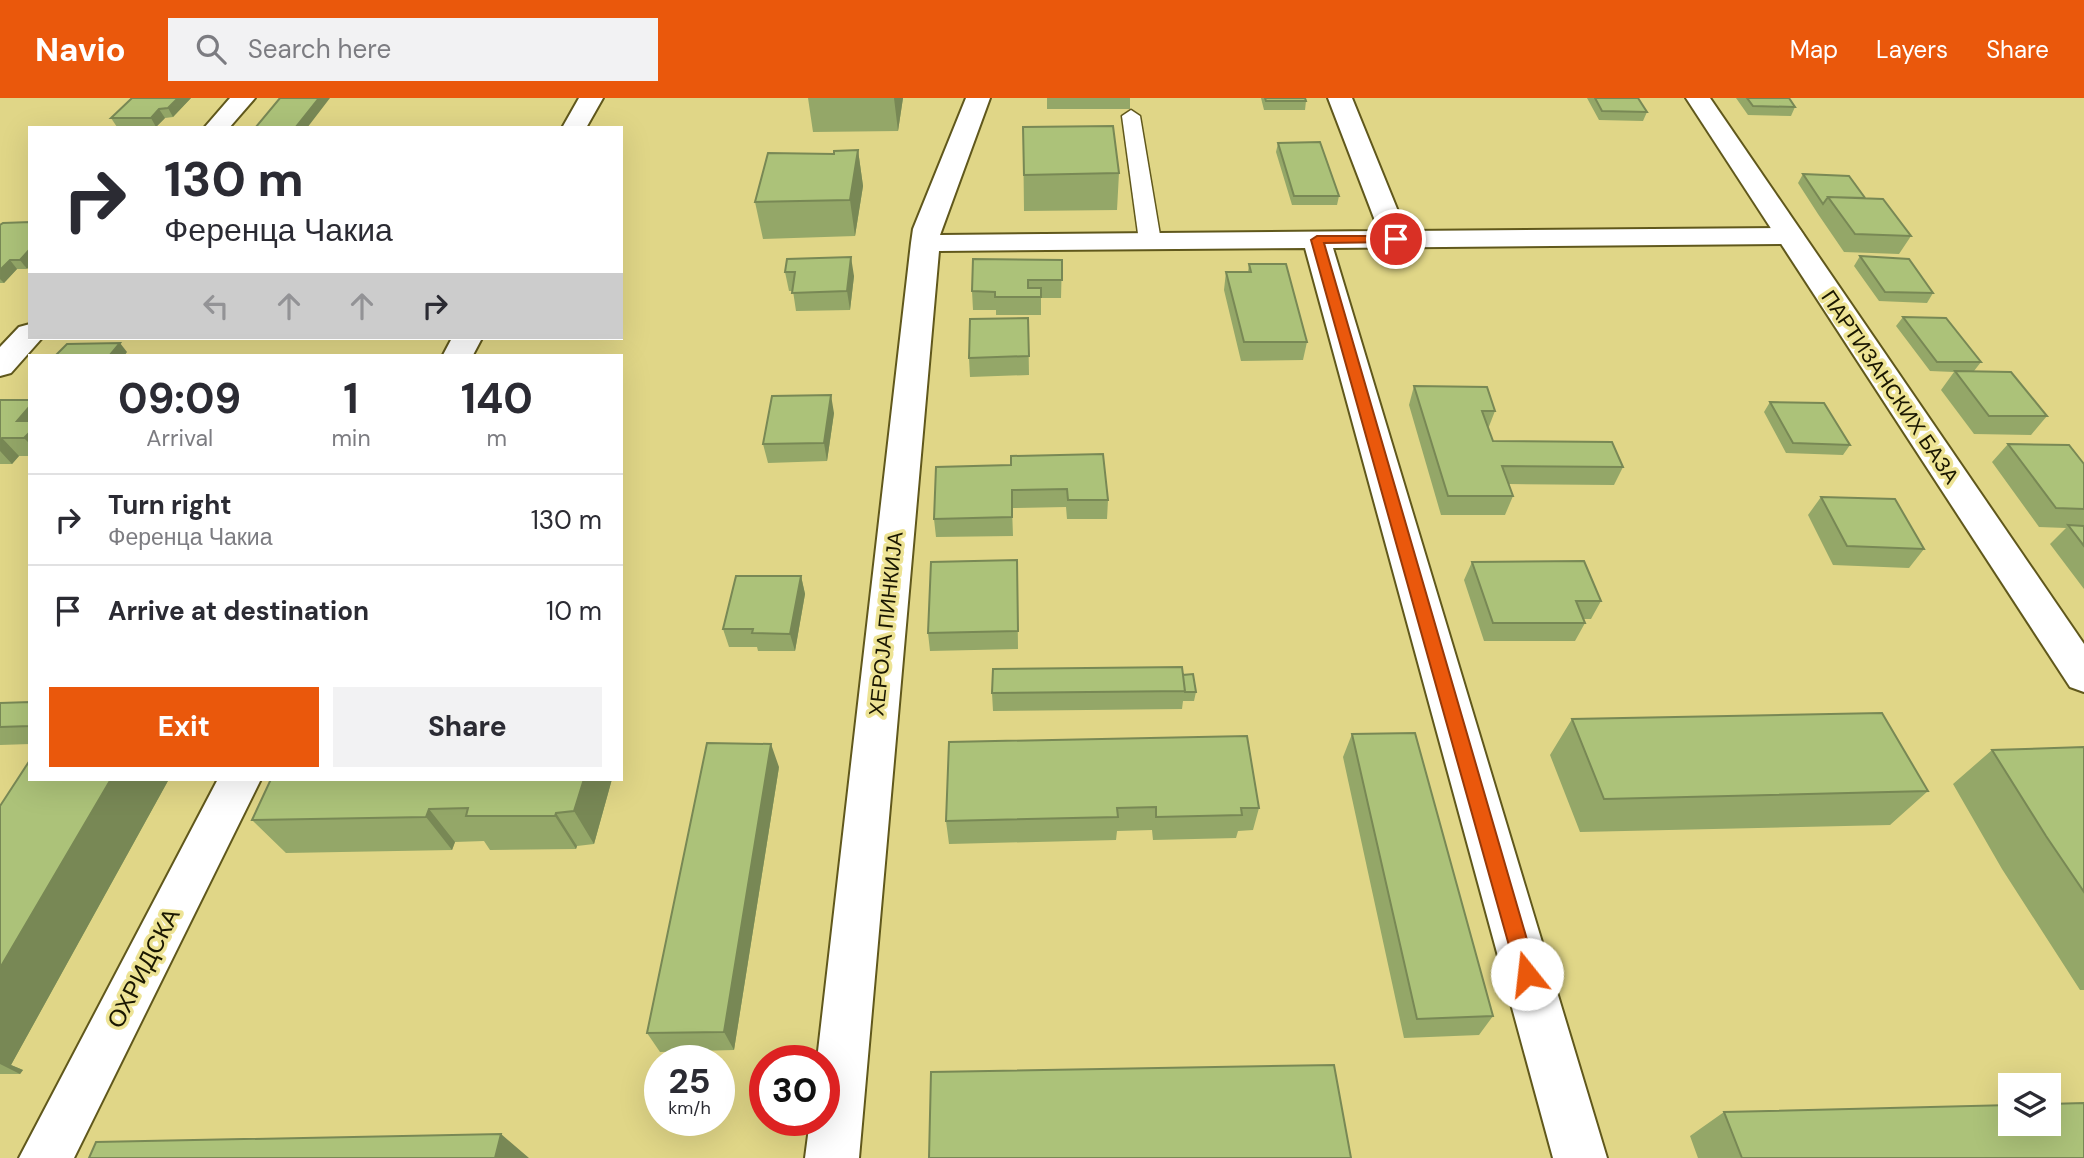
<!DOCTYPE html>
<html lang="en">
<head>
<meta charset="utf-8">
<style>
  body { margin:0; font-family:"DM Sans",sans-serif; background:#f2f2f3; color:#2b2b33; height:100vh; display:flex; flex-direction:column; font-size:26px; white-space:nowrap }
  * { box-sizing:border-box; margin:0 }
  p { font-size:23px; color:#7c7c81 }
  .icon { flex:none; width:38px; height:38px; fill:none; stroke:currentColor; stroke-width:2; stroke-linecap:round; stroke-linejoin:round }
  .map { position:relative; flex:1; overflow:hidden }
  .side { position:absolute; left:28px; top:256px; width:595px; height:427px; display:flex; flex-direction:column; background:#fff; border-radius:0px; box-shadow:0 7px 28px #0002 }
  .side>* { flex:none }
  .guide { position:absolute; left:28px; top:28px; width:595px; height:214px; border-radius:0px; box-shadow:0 7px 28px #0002; background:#fff; color:#2b2b33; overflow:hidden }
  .controls { position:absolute; left:1998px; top:975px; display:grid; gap:14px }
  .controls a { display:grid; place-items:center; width:63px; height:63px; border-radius:0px; background:#fff; box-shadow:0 7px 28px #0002; font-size:35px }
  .speed { position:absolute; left:644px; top:947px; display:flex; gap:14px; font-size:35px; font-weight:700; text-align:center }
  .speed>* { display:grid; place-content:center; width:91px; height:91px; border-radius:50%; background:#fff; box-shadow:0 7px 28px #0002; line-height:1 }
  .speed small { font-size:18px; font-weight:400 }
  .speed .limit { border:10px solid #d22; background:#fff; color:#111 }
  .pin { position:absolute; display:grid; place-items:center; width:60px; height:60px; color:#fff; margin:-30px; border:4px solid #fff; border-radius:50%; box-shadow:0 2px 7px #0007 }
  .me { position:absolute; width:77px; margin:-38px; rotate:344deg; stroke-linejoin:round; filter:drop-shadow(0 0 5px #0008) }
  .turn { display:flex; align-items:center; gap:24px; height:147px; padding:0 21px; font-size:32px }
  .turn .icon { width:91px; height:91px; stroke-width:2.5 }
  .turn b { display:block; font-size:49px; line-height:60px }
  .lanes { display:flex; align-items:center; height:66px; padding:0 21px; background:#0003; justify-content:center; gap:35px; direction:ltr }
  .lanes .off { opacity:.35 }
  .eta { display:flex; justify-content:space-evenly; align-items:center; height:119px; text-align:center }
  .eta b { font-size:42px; font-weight:700; line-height:49px }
  .primary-button { display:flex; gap:14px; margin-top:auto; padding:14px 21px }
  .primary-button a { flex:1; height:80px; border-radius:0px; background:#ea580c; color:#fff; font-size:28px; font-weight:700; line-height:80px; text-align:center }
  .primary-button a+a { background:#f2f2f3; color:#2b2b33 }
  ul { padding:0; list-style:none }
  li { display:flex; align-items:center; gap:21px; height:91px; padding:0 21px; border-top:2px solid #e1e1e2 }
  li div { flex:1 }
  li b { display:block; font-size:26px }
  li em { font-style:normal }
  header { display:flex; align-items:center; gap:42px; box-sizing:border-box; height:98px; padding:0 35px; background:#ea580c; color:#fff }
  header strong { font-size:33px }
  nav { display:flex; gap:38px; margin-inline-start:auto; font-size:24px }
  .search { width:490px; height:63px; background:#f2f2f3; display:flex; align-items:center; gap:18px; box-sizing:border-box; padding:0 24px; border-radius:0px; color:#7c7c81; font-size:26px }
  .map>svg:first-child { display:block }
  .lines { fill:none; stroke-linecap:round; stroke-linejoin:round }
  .service-casing { stroke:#60581c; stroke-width:3 }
  .minor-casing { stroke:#60581c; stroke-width:4 }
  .tertiary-casing { stroke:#60581c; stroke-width:4 }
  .service { fill:#fff; fill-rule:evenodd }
  .minor { fill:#fff; fill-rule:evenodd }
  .tertiary { fill:#fff; fill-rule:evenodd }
  .wall { fill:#94a768 }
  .shaded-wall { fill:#788855 }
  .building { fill:#acc279; stroke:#788855; stroke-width:2 }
  .route { fill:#ea580c; stroke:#983908; stroke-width:2 }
  .labels { text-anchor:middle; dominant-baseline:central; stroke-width:7; stroke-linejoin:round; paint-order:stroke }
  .street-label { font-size:21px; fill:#1a1701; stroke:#ede394 }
  .near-street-label { font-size:24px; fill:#1a1701; stroke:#ede394 }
</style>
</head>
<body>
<header>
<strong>Navio</strong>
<div class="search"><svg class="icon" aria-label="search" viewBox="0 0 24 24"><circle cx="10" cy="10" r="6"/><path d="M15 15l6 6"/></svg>Search here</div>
<nav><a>Map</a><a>Layers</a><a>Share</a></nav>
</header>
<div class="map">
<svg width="2084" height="1060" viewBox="0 0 2084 1060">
  <rect width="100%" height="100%" fill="#e0d687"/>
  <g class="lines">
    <defs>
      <path id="service" d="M1131,12l9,6 21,125 -3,5h-16l-3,-5 -17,-125z"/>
      <path id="minor" d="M230,0h25l-26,30h-25z
        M579,0h24l-17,30h-24z
        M966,0h24l-50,137 439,-4 -51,-133h24l54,133 384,-3 10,2 4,6 -4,6 -10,2 -457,4 274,910h-54l-248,-910 -366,3 -80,907h-54l5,-38h14v-60h-7l94,-817 2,-14z
        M30,226v14h12l-31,35 -11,3v-29l19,-20z
        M452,240h30l-9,17h-30z
        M218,681h43l-187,379h-55z"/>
      <path id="tertiary" d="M1686,0h24l374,546v48l-14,-5z"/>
    </defs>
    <use href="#service" class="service-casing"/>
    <use href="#minor" class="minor-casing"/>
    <use href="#tertiary" class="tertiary-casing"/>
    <use href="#service" class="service"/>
    <use href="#minor" class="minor"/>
    <use href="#tertiary" class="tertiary"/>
  </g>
  <path class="wall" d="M132,0h59l-18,19 -8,1 -9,9h-39l-6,-9z
    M808,0h95l-5,33 -85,1z
    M1047,0h83v11h-83z
    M1261,0h44l1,3 -1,9h-41z
    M1587,0h51l9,14 -4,9 -44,-1z
    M1736,0h53l6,9 -4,9 -43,-1z
    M1023,29l96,46 -2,37 -93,1z
    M1278,45l61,53 -2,9h-45l-16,-53z
    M858,52l5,36 -8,50 -92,3 -8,-37 79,-48z
    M1803,76l108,62 -12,18 -55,-2 -26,-38 -20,-31z
    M0,127l27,44h-10l-13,14h-4z
    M1860,158l73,37 -6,10 -48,-2 -25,-35z
    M787,161l67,17 -4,34 -54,1 -3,-20h-4l-4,-19z
    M1062,162l-1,38h-20v17h-45v-5h-23l-1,-19z
    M1249,166l58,78 -4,18 -62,1 -17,-71 2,-18h22z
    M1903,219l78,45 -7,9 73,45 -16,19 -57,-1 -33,-44 13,-18 -24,-1 -34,-45z
    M1028,220l1,57 -59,2 -1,-19z
    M1414,288l81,25 -7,18 5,12 130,26 -9,18 -105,-1 4,12 -8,19h-64l-32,-110z
    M0,302h30v56h-11l-7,8h-12z
    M1770,304l80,43 -7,10 -57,-2 -22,-41z
    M834,315l-7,48 -59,2 -5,-19z
    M2008,346l76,20v125l-34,-45 16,-16 -27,-1 -47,-65z
    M1011,367l97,35 -1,19h-40l-1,-12 -54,1 1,28 -77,1 -2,-18z
    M1821,399l103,52 -15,19 -76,-3 -25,-50z
    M1017,462l1,89 -88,2 -2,-18z
    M1472,464l129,39 -10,18h-7l1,4 -10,18h-91l-20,-61z
    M801,478l4,18 -10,57h-37l-1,-4h-28l-6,-18z
    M1183,577l13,17 -2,9h-11l-1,8 -189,2 -1,-18z
    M30,604v42l-30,1v-42z
    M1572,621l356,72 -38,34 -310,7 -30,-77z
    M1352,636l141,282 -14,19 -75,3 -61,-281z
    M949,644l310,66 -6,22 -15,1 -2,7 -83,2 -1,-10 -35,1 -1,9 -167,4 -3,-23z
    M2084,649v243h-4l-78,-121 -49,-85 39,-34z
    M779,669l-45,283 -74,2 -13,-19z
    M30,681h139l-158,286 12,5 -3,4h-20v-268z
    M612,681l-18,65 -17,2 -1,3 -86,1 -6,-9 -29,1 -3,8 -166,3 -34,-33z
    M1724,1014l360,46h-386l-8,-22z"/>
  <path class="shaded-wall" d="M178,0h13l-18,19 -5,-9z
    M319,0h11l-23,30h-12z
    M894,0h9l-5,33z
    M159,11l6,9 -9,9 -5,-9z
    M858,52l5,36 -8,50 -5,-36z
    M30,151v17l-3,3 -7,-9z
    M851,159l3,19 -4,34 -3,-19z
    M10,162l7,9 -13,14 -4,-4v-9z
    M120,245l7,9 -2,3h-15z
    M831,297l3,18 -7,48 -3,-18z
    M30,308v38l-6,-6 -7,-17z
    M2,340l17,18 -7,8 -12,-13v-11z
    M801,478l4,18 -10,57 -5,-17z
    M771,646l8,23 -45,283 -10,-18z
    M111,681h58l-158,286 12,5 -3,4 -20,-10v-96z
    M584,681h28l-18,65 -20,-33z
    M429,711l26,33 -3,8 -26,-33z
    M556,715l21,33 -1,3 -21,-33z
    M501,1036l28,24h-34z"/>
  <path class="building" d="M132,0h46l-10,10 -9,1 -8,9h-40z
    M280,0h39l-24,30h-40z
    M1265,0h40l1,3h-40z
    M1595,0h43l9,14 -45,-1z
    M1747,0h42l6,9 -42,-1z
    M1113,28l6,47 -95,2 -1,-48z
    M1320,44l19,54h-45l-16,-53z
    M858,52l-8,50 -95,2 13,-49 66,1v-3z
    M1803,76l46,2 16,22 -37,-1 -5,7z
    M1828,99l55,2 28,37 -56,-2z
    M30,124v27l-10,11h-10l-10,10v-45l3,-2z
    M1860,158l49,3 24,34 -48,-1z
    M851,159l-4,34 -55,2 3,-21h-10l2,-13z
    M973,161l89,1v20h-34v8h13v9h-46v-5l-23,-1z
    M1249,166h37l21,78h-63l-18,-70h25z
    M1903,219l43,1 35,44h-44z
    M1028,220l1,38 -60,2 1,-39z
    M120,245l-10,12h-54l11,-11z
    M1955,273l56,1 36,44h-58z
    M1414,288l73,1 8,24h-13l11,30 119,1 11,25 -121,-1 11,30h-65z
    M831,297l-7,48 -61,1 9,-48z
    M0,302h30v6l-13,15h13v11l-6,6h-22l-2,2z
    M1770,304l54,1 26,42 -57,-2z
    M2008,346l61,1 15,19v45l-28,-1z
    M1103,356l5,46h-40l-1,-11 -55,1v27l-78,2 2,-52 75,-2v-9z
    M1821,399l74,2 29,50 -77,-3z
    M2068,427l16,1v20z
    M1017,462l1,71 -90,2 3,-71z
    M1584,463l17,40h-25l9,22h-92l-21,-61z
    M736,478h65l-11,58 -38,-1 1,-4h-30z
    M1182,569l3,24 -193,2 1,-24z
    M1193,576l3,18h-11l-2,-17z
    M30,604v24l-30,1v-24z
    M1882,615l46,78 -324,8 -32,-80z
    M1415,635l78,283 -76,3 -65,-285z
    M1247,638l12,72h-18l1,7 -86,2v-10l-39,1 1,9 -172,4 3,-79z
    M707,645l64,1 -47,288 -77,1z
    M2084,649v145l-38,-56 -54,-86z
    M30,662v19h81l-111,189v-162z
    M271,681h313l-10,32 -18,2 -1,3h-89l2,-8 -39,1 -3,8 -174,3z
    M1334,967l17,93h-422l2,-86z
    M2084,1005v55h-342l-18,-46 287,-7v19h38v-20z
    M501,1036l-6,24h-406l7,-16z"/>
  <path class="route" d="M1317,138h79l6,3 -6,3 -72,1 213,731 -3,7 -7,3 -7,-3 -3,-7 -206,-734z"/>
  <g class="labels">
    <g class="street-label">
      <text transform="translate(1890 289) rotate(56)">ПАРТИЗАНСКИХ БАЗА</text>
      <text transform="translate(886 526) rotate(-84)">ХЕРОЈА ПИНКИЈА</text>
    </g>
    <g class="near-street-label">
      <text transform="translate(143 870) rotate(-63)">ОХРИДСКА</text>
    </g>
  </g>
</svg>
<div class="controls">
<a><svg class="icon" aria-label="layers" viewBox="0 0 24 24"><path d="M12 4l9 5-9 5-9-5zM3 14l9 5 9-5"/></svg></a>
</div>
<div class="speed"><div>25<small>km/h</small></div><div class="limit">30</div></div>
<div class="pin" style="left:1396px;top:141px;background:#d93025"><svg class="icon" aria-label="arrive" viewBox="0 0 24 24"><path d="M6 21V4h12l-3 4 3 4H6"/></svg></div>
<svg class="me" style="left:1527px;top:876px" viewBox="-20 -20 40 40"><circle r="19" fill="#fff"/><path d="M0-13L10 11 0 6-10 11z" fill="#ea580c"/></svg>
<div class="guide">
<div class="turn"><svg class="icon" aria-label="right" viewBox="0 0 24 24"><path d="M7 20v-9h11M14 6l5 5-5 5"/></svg><div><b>130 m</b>Ференца Чакиа</div></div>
<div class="lanes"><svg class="icon off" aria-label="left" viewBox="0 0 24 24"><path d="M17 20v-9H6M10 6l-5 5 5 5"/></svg><svg class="icon off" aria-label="ahead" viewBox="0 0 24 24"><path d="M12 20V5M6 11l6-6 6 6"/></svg><svg class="icon off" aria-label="ahead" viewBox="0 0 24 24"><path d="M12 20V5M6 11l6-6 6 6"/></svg><svg class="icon" aria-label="right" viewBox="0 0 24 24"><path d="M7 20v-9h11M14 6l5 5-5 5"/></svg></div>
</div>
<section class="side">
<div class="eta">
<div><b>09:09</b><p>Arrival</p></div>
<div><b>1</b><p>min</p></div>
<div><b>140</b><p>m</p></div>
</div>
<ul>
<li><svg class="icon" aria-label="right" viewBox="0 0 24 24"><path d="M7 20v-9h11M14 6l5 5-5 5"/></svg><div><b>Turn right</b><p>Ференца Чакиа</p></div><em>130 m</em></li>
<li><svg class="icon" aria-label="arrive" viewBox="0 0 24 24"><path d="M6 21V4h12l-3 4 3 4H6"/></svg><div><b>Arrive at destination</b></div><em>10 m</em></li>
</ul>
<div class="primary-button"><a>Exit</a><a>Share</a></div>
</section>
</div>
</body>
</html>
